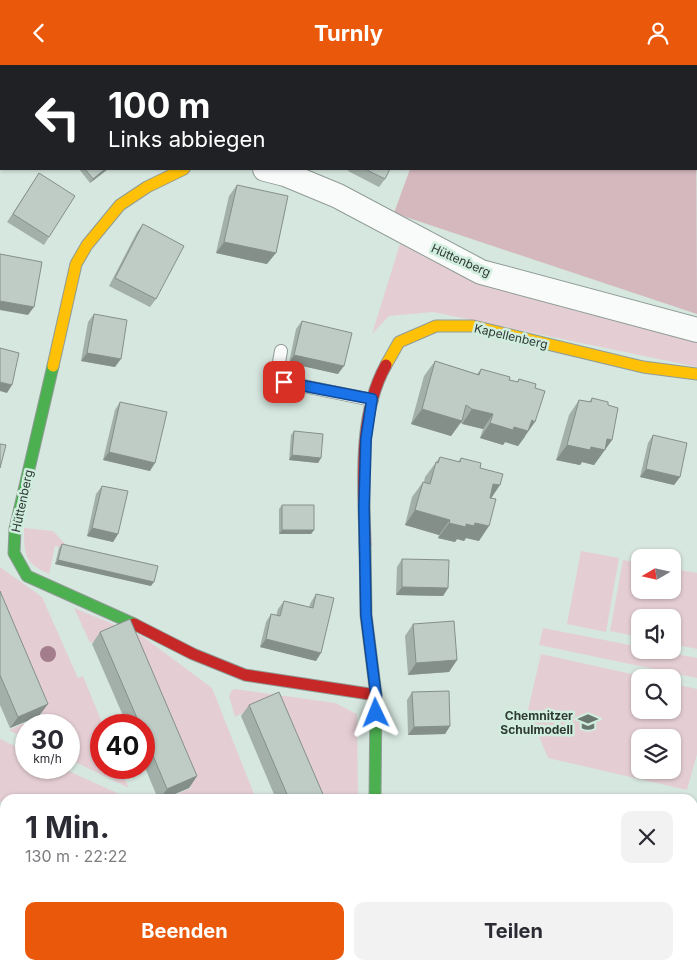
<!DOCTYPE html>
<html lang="de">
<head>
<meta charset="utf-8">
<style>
  body { margin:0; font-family:Inter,sans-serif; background:#f2f2f3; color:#2b2b33; height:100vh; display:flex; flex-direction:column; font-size:19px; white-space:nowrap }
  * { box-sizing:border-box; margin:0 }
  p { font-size:16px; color:#7c7c81 }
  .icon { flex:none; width:28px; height:28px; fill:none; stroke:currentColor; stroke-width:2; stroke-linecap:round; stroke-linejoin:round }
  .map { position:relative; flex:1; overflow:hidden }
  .panel { position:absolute; left:0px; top:729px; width:698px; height:176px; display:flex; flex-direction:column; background:#fff; border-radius:15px 15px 0 0; box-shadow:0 1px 4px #0004 }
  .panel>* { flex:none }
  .banner { position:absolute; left:0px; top:0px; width:698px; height:105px; box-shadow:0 1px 4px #0004; background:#202124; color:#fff; overflow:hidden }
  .needle { width:32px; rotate:261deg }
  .controls { position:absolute; left:631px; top:484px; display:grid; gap:10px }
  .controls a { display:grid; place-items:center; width:50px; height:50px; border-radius:10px; background:#fff; box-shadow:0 1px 4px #0004; font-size:25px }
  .speed { position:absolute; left:15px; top:649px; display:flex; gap:10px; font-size:25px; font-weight:700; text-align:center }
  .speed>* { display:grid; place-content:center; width:65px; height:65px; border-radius:50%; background:#fff; box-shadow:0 1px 4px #0004; line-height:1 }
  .speed small { font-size:12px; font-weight:400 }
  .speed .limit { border:8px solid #d22; background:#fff; color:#111 }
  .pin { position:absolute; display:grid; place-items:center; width:42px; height:42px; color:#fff; margin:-21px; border-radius:10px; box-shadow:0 2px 8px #0006 }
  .me { position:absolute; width:55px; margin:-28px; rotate:358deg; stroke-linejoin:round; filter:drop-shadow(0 0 4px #0008) }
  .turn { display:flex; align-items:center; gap:18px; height:105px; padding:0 25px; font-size:22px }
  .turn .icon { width:65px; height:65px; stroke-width:2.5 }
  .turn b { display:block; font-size:35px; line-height:42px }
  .round { display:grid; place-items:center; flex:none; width:52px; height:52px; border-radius:10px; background:#f2f2f3 }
  .head { display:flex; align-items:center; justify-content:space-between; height:85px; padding:0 25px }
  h1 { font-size:30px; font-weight:700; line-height:38px }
  .primary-button { display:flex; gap:10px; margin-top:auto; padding:10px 25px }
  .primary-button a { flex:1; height:58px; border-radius:10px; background:#ea580c; color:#fff; font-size:20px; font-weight:700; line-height:58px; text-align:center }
  .primary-button a+a { background:#f2f2f3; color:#2b2b33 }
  header { display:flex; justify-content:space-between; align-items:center; height:65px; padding:0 25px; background:#ea580c; color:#fff; font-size:22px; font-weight:700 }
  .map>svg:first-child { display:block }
  .green { fill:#e4ced3; fill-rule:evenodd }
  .forest { fill:#d5b7be }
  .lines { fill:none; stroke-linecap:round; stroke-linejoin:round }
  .lane-casing { stroke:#909c96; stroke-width:14 }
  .street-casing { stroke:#909c96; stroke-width:26 }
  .fast-casing { stroke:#909c96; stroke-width:13 }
  .slow-casing { stroke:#909c96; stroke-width:13 }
  .jam-casing { stroke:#909c96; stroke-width:13 }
  .lane { stroke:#f9fbfa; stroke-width:12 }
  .street { stroke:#f9fbfa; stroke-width:24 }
  .fast { stroke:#4caf50; stroke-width:11 }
  .slow { stroke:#ffc107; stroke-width:11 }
  .jam { stroke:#c62828; stroke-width:11 }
  .tram { stroke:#cdd2d0; stroke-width:1 }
  .tree { fill:#a37d8b }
  .wall { fill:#a3afa9 }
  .shaded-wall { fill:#858f8a }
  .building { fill:#beccc5; stroke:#858f8a }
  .route-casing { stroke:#114b97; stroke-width:12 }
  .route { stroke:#1a73e8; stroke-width:9 }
  .labels { text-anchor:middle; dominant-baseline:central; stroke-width:5; stroke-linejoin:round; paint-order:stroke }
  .street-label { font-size:12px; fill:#2f3a35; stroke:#d0eddf }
  .poi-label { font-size:12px; font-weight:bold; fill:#2f3a35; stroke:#d0eddf; text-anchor:end }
</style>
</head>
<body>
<header><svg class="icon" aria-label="back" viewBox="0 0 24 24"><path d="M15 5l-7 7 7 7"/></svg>Turnly<svg class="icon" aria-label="person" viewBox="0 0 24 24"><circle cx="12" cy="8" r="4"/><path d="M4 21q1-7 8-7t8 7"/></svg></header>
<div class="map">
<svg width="697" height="904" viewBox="0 0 697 904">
  <rect width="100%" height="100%" fill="#d6e7df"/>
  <path class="green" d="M400,179l78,32 219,57v34l-264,-55 -44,4 -17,18z
    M24,463l29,3 17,18 -15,-3 -6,28c-25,-11 -25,-20 -25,-46z
    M581,486l38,7 -13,74 -39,-8z
    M623,495l17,3v27h32l1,-21 24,4v76l-24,-5 -1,-27h-32v20l-30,-6z
    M0,502l42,30 36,81 5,-2 20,49 -2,42 19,1 9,20 -60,-29v-34h-43v14l-17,-9 33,-15 -42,-96z
    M74,543l68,28 70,52 44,111h-90l25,-11 -69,-158 -32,13z
    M543,563l97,19v3h16l41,8v20l-158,-33z
    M541,589l104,23h-5v33h32l1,-26 24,5v65l-10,36 -139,-32 -20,-48zM640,672h32v33h-32z
    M235,624l100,14 22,11 1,85h-44l-43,-99 -36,17 -6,-21 3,-6z
    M0,674l26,12v16l36,1 68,31h-125v4l-5,-2z
    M0,802l5,2v96h26l-2,4h-29z
    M243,900h29l12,4h-47h5z
    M425,900h98l13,4h-100z"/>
  <path class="forest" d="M0,0h94l-93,1v58z
    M404,0h250l2,1h-248z
    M696,32l1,217 -303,-101 16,-44h286z"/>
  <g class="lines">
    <defs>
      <path id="lane" d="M281,286l-4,22 7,9 88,18"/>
      <path id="street" d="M265,104l20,5 53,22 143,76 216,58
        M0,782l5,2
        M325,900l10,4
        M364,904l2,-4"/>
      <path id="fast" d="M53,301l-38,163 -1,24 13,23 107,48
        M365,479l1,71 10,80 -1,104"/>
      <path id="slow" d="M386,300l13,-23 37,-16h37l170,41 54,7
        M53,301l23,-102 11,-19 33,-40 27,-18 37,-18"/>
      <path id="jam" d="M365,479c-1,-57 -8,-127 21,-179
        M134,559l59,30 52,21 131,20"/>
    </defs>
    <use href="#lane" class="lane-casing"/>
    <use href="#street" class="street-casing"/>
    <use href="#fast" class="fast-casing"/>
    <use href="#slow" class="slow-casing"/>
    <use href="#jam" class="jam-casing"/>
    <use href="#lane" class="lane"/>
    <use href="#street" class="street"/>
    <use href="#fast" class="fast"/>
    <use href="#slow" class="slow"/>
    <use href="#jam" class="jam"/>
    <path class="tram" d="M0,751l5,2
      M0,763l5,1
      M384,900l10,4
      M413,900l11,4"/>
  </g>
  <circle class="tree" cx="48" cy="589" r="8"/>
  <path class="wall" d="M79,104h29l-18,14z
    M349,104h41l-5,10 -6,8 -31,-16z
    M39,108l10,64 -5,8 -37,-23z
    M237,120l30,79 -51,-11 13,-57z
    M143,159l13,75 -6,8 -41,-21 28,-54z
    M94,249l21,53 -34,-6 7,-39z
    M302,256l36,53 -49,-11 7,-34z
    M435,296l42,13 4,-5 36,13 2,-3 6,58 -7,9 -13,-4 -2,3 -23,-7 3,-9 -23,-6 -9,13 -40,-12 13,-48z
    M592,333l16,7 4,35 -18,25 -12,-3 -2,3 -24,-5 13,-45 10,-15 10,2z
    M120,337l30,69 -47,-11 12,-50z
    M294,366l27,27 -3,5 -29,-3 2,-25z
    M653,370l27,42 -6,8 -34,-8 8,-34z
    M440,392l18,5 3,-4 19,10 11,30 -12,43 -13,-3 -2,3 -7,-2 -2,3 -17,-4 1,-3 -34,-10 7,-28 11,-15h1l1,-5z
    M102,421l16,48 -5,8 -26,-6 9,-42z
    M282,440l32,25 -3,4h-32v-25z
    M62,479l89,42 -96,-22 4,-16z
    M402,494l46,29 -5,8 -47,-1 1,-28z
    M0,526l39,125 -29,12 -10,-23z
    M316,529v67l-56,-14 6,-25 5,-8 5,2 2,-7 6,-8 25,6 2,-5z
    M413,559l44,36 -8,12 -41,3 -3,-39z
    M100,567l97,144 -8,12 -26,11h-5l-14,-34v-40h-17l-35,-81z
    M412,627l38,34 -5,8 -37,1 -1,-35z
    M249,640l76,94h-49l-35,-83z
    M32,900h124l1,4h-126z"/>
  <path class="shaded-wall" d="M105,104h3l-18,14 3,-4z
    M224,177l52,11 -9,11 -51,-11z
    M0,236l34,6 -6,8 -28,-5z
    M87,288l34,6 -6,8 -34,-6z
    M294,290l50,11 -6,8 -49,-11z
    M0,317l12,3 -5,8 -7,-2z
    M422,344l40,12 -11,15 -40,-12z
    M472,344l21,5 -10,15 -21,-5z
    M532,355l3,2 -17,24 -13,-4 -2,3 -23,-7 10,-15 24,4z
    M607,374l5,1 -18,25 -12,-3 -2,3 -24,-5 11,-15z
    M109,387l46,11 -5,8 -47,-11z
    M292,390l29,3 -3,5 -29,-3z
    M646,404l34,8 -6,8 -34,-8z
    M493,419l7,1 -10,15 -7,-1z
    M415,445l35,10 -11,15 -34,-10z
    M449,458l17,1 9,-1 14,3 -10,15 -13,-3 -2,3 -7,-2 -2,3 -17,-4z
    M92,463l26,6 -5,8 -26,-6z
    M282,465h32l-3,4h-32z
    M58,495l96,22 -3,4 -96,-22z
    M402,522l46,1 -5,8 -47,-1z
    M266,574l55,14 -5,8 -56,-14z
    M457,595l-8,12 -41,3 8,-12z
    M48,639l-9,12 -29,12 8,-11z
    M450,661l-5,8 -37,1 6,-8z
    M197,711l-8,12 -26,11h-3l7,-10z
    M692,864l5,2v15l-5,-2z"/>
  <path class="building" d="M85,104h20l-12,10z
    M365,104h25l-5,10z
    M39,108l36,23 -26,41 -36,-23z
    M237,120l51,11 -12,57 -52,-11z
    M143,159l41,22 -28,53 -41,-21z
    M0,189l42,8 -8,45 -34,-6z
    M94,249l33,6 -6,39 -34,-6z
    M302,256l50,12 -8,33 -50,-11z
    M0,283l19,5 -7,32 -12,-3z
    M435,296l44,14 2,-6 29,8 -1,3 9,2 1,-3 17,5 -1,4 10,3 -10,31 -3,-2 -4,11 -14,-4 -1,3 -23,-7 3,-9 -21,-5 -6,-4 -4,16 -40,-12z
    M592,333l16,4v3l10,3 -6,32 -5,-1 -2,11 -14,-3 -1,3 -23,-5 12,-45 12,2z
    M120,337l47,10 -12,51 -46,-11z
    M294,366l29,3 -2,24 -29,-3z
    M653,370l34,8 -7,34 -34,-8z
    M0,379l6,1 -6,23z
    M440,392l20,5 1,-4 20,5 -1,5 23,6 -3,11 -7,-1 -3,14 6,1 -7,27 -14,-3 -1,3 -8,-2v3l-17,-4 1,-3 -35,-10 8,-28 7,2 6,-22 2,1z
    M102,421l26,5 -10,43 -26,-6z
    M282,440h32v25h-32z
    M62,479l96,22 -4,16 -96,-22z
    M402,494l47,1 -1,28 -46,-1z
    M0,526l48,113 -30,13 -18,-42z
    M316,529l18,4 -13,55 -55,-14 5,-25 9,2 4,-15 29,7z
    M130,554l67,157 -30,13 -23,-55v-9h-4l-40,-93z
    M454,556l3,39 -41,3 -3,-39z
    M449,626l1,35 -36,1 -2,-35z
    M279,627l46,107h-36l-40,-94z
    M692,785l5,2v79l-5,-2v-24l3,-5 -3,-1z
    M38,900h118l1,4h-120z
    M167,901l8,3h-10z"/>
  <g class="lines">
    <defs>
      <path id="route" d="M284,317l88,17 -6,40 -2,68 2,108 10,80v18"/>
    </defs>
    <use href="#route" class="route-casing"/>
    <use href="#route" class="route"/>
  </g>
  <defs>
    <symbol id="school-bare" viewBox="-9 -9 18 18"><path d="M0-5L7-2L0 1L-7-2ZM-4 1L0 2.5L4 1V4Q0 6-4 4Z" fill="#697770" stroke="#d0eddf" stroke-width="2.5" paint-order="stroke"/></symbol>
  </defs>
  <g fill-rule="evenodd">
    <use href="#school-bare" x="574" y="643" width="28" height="28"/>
  </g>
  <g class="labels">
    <g class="street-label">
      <text transform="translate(461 195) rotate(24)">Hüttenberg</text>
      <text transform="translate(511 271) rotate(13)">Kapellenberg</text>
      <text transform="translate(22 436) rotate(-78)">Hüttenberg</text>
    </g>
    <g class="poi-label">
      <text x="573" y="650">Chemnitzer<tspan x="573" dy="14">Schulmodell</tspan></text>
    </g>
  </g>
</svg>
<div class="controls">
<a><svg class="needle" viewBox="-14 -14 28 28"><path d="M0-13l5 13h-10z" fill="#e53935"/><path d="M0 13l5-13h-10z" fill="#7c7c81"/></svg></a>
<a><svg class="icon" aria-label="sound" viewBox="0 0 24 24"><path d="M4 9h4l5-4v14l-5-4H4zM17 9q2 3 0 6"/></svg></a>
<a><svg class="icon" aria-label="search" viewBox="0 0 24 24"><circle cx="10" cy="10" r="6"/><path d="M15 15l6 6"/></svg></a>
<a><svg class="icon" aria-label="layers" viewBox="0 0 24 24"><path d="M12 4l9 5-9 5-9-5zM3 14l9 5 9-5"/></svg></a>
</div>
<div class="speed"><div>30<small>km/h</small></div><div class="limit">40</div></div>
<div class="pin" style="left:284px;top:317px;background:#d93025"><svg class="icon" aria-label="arrive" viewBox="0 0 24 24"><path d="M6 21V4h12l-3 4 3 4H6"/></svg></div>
<svg class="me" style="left:376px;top:648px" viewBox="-20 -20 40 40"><path d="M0-17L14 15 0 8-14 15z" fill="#1a73e8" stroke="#fff" stroke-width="4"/></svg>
<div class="banner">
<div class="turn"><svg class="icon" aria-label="left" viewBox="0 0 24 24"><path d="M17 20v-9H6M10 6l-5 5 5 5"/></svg><div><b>100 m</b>Links abbiegen</div></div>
</div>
<section class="panel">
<div class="head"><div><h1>1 Min.</h1><p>130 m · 22:22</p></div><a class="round"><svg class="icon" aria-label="close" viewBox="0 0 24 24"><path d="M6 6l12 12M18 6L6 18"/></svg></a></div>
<div class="primary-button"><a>Beenden</a><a>Teilen</a></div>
</section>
</div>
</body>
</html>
